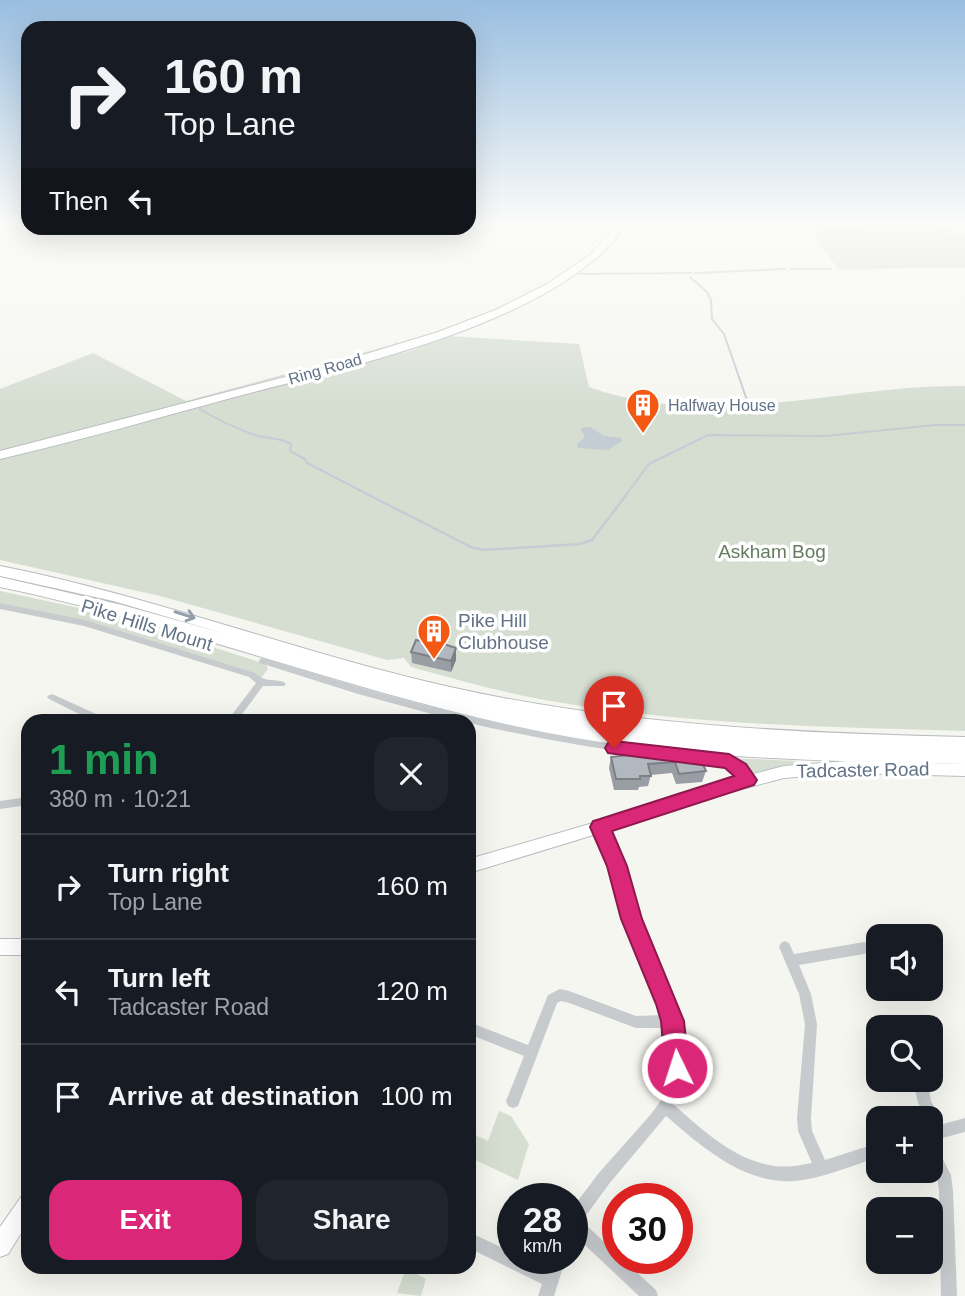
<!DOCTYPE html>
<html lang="en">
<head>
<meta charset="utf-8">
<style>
  body { margin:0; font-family:Arial,sans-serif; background:#20242c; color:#f1f3f6; height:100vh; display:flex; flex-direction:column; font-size:26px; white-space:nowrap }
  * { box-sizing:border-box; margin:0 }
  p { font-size:23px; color:#9ea1a6 }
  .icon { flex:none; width:38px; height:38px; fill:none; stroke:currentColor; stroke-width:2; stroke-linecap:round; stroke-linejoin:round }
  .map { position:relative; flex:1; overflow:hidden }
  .side { position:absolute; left:21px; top:714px; width:455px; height:560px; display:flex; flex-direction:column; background:#171b24; border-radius:21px; box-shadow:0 7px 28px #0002 }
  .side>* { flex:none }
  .top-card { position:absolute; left:21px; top:21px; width:455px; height:214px; border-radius:21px; box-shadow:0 7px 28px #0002; background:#171b24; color:#f1f3f6; overflow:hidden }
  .fabs { position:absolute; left:866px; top:924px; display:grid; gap:14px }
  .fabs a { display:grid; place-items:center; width:77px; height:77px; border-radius:14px; background:#171b24; box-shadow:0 7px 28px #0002; font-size:35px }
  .speed { position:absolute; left:497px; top:1183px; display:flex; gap:14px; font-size:35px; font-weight:700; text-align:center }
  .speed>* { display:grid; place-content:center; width:91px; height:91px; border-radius:50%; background:#171b24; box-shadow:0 7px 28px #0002; line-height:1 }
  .speed small { font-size:18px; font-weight:400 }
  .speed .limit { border:10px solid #d22; background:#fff; color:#111 }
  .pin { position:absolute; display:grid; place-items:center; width:60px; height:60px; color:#fff; margin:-72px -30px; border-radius:50% 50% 50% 0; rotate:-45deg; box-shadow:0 0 7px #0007 }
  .pin .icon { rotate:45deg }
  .me { position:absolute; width:77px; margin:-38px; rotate:356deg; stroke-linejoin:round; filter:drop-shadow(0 0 5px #0008) }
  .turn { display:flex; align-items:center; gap:24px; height:147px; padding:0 28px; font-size:32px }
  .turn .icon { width:91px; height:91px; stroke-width:2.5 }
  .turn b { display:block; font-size:49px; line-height:60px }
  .then { display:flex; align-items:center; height:66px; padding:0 28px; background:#0003; gap:14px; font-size:26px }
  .round { display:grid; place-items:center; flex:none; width:74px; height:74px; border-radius:21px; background:#20242c }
  .overview { display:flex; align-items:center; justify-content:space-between; height:119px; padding:0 28px }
  h1 { font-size:42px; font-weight:700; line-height:52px; color:#1e9e55 }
  .cta { display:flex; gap:14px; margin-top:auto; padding:14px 28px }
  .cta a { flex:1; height:80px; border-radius:21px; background:#db2777; color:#fff; font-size:28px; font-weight:700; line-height:80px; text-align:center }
  .cta a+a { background:#20242c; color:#f1f3f6 }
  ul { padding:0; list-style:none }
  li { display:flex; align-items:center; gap:21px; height:105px; padding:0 28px; border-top:2px solid #363941 }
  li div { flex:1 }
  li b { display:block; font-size:26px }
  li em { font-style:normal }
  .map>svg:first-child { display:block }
  .green { fill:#d6ded2 }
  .water { fill:#c4cdd3 }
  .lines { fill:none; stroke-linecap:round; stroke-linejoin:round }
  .stream-far1 { stroke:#c4cdd3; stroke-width:2 }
  .stream { stroke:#c4cdd3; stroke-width:2.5 }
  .secondary-casing { stroke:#b9bec3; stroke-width:2 }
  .highway-casing { stroke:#b9bcbf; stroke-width:2 }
  .street { fill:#c8cbce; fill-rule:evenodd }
  .secondary { fill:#fff; fill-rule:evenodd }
  .highway { fill:#fff; fill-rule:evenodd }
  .wall { fill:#999ea4 }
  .shaded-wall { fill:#7d8186 }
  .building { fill:#b2b8bf; stroke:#7d8186; stroke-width:2 }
  .oneway { stroke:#919daa }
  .route { fill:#db2777; stroke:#8e194d; stroke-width:2 }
  .labels { text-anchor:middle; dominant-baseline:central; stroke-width:7; stroke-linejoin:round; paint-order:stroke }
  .far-street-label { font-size:16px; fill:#627386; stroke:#fff }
  .far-poi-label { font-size:16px; fill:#627386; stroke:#fff; text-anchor:start }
  .park-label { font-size:19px; fill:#657c61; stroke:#fff }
  .poi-label { font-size:19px; fill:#627386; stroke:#fff; text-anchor:start }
  .street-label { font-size:19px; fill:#627386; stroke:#fff }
</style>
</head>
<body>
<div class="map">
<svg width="965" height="1296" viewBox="0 0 965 1296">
  <rect width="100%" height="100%" fill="#f6f6f1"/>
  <path class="green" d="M625,223h5c-32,46 -86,74 -137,95 -15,7 -31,11 -45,18l131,8 10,43c124,45 251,-3 376,-1v345c-139,-4 -282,-6 -420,-31 -45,-8 -90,-21 -134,-33l-7,-9 -17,2 -227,-64 -160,-36v-101l413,-109 132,-60 72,-56z
    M879,223l41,1 45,14v30l-127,1 -24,-34 5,-5 -1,-4 44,1 -2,-3z
    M394,341l6,4 -400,108v-64l93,-36 93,48 209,-57z
    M0,591l103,22 163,51 2,5 -7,9 -177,-57 -84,-18z
    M726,758l74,3 2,5 -50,7z
    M499,1111l12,5 18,28 -11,36 -45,-21 -4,11v-38l19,9z
    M406,1268l20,11 -5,17 -24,-3z"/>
  <path class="water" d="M584,427h6l14,9 17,2 1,3 -14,9 -30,-2 -1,-4 8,-7 -4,-8z"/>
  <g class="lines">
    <path class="stream-far1" d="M790,269h41
      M695,273l90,-4
      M579,274l113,-1
      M690,277l17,15 4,8 1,19 12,15 25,72
      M200,409c19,12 37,20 58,27 12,3 22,1 33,8l-1,7 15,8 2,4 64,33
      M625,496l24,-32 59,-29 118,1 109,-11h30"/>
    <path class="stream" d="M367,494l104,53 12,3 97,-6 12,-4 35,-46"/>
    <defs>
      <path id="secondary" d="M847,761l118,3v12l-118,-3 -63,5 -103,27 -81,28 -131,40v-14l131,-38 81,-28 103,-27z
        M0,939h28v16h-28z
        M28,1194v28l-20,32 -8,3v-30l21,-30z"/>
      <path id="highway" d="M619,223h8c-10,12 -20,26 -32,36 -87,74 -254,110 -364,139 -77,21 -153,43 -231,61v-8l320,-83 118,-36 57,-22 52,-26 43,-29z
        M0,566c153,30 298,87 450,121 169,38 342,46 515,50v27c-141,-3 -284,-5 -422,-32 -184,-37 -359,-107 -543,-145v-10l122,28 104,29 -113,-33 -113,-25z"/>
    </defs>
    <use href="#secondary" class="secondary-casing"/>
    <use href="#highway" class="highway-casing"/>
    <path class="street" d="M920,223h6l39,12v2z
      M0,603l85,17 170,53c12,10 15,5 29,9l2,2 -2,2h-21l-26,35h-10l29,-38 -7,-6 -165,-51 -84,-17z
      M263,658c63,19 126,39 191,54 64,16 129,27 195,36l3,1 2,3 -2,3 -3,1c-61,-9 -120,-19 -180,-33v-2l-15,-1 -96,-26 -98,-31 -1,-2 1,-2z
      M52,694l53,24 2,3h-14l-44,-22 -2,-2 2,-2z
      M691,753c24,3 47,5 61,27l-1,3c-11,1 -14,-9 -24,-15 -12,-6 -26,-5 -40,-8l-1,-3 1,-3z
      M28,797v8l-28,4v-8z
      M600,822l4,2c14,31 22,64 34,97 19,51 55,101 45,158 -2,8 -7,17 -10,25 27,24 59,54 96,61 14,3 29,1 43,-2l-14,-32 -1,-13 8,-94 -6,-30 -20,-47 2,-4 4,-2 4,2 5,11 70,-12 4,2 2,4 -2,4 -4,2 -65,11 12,29 6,30 -6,94 1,13 13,29 53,-17v14c-27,9 -54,21 -83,24 -50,4 -93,-34 -129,-65l-57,68 -27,37 36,34v3h3l35,32 2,6h-19l-67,-63v-25l2,-2 24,-32 54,-61 9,-13 8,-19 3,-23 -4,-30h-32l-67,-25 -8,-2 -4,2 -39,103 -5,2 -5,-2 -2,-5 18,-45 -55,-22v-12l59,23 20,-50 12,-6 9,2 67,25 28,-1 -39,-97 -18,-57 -12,-34 1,-3z
      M913,1080h14l4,21 12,23 22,-6v14l-34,9v-23h-5l-8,-15z
      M931,1144l5,2 15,29 2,16 4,105h-16l-2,-105 -2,-15 -6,-11z
      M469,1232l44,21v5h10l24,12 3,-12h16l-12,38h-16l4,-12 -73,-36z"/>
    <use href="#secondary" class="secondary"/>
    <use href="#highway" class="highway"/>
  </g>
  <path class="wall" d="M411,652l45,8 -5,12 -39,-9z
    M628,752l45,2 33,17 -4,11 -26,2 -4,-11 -21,2 -3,11 -9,1 -1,3h-24l-5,-22 2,-11 16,-2z"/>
  <path class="shaded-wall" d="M456,648v12l-5,12v-11z"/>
  <path class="building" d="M416,640l14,3 1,-3 25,8 -5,13 -40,-9z
    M665,750h6l2,4 26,1 7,16 -27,3 -4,-12 -27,2 3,12h-11v3h-24l-5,-22 18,-2 -1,-3z"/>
  <defs><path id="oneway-shaft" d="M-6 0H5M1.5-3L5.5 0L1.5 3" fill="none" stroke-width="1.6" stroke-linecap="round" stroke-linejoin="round" transform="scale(1.75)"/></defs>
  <use class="oneway" href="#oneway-shaft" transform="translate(185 615) rotate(17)"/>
  <linearGradient id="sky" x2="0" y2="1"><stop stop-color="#99bee0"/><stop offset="0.55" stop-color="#fbfbf9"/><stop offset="1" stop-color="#fbfbf9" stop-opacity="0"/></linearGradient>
  <rect width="965" height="404" fill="url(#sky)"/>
  <path class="route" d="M614,741l115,13 17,10 11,16 -3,5 -142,46 15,35 15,53 42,102 5,47 -4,9 -8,3 -9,-3 -3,-9 -4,-47 -5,-17 -35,-85 -14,-53 -17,-39 3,-6 7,-2 134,-43 -9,-8 -117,-15 -3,-5 3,-5z"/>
  <defs>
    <symbol id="building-pin" viewBox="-11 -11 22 30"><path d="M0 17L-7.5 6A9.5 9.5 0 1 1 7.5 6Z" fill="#f45913" stroke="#fff"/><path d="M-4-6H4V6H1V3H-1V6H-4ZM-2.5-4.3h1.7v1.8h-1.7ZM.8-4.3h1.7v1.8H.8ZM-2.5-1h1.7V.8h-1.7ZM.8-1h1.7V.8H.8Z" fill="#fff"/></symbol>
  </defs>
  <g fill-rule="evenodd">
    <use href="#building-pin" x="624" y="386" width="38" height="52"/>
    <use href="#building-pin" x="415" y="612" width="38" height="52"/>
  </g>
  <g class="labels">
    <g class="far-street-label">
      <text transform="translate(325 369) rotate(-16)">Ring Road</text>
    </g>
    <g class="far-poi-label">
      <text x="668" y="405">Halfway House</text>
    </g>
    <g class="park-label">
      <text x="772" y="551">Askham Bog</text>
    </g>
    <g class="poi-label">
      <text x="458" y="620">Pike Hill<tspan x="458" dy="22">Clubhouse</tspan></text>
    </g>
    <g class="street-label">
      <text transform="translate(147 625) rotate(17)">Pike Hills Mount</text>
      <text transform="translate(863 770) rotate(-1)">Tadcaster Road</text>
    </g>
  </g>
</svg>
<div class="fabs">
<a><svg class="icon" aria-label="sound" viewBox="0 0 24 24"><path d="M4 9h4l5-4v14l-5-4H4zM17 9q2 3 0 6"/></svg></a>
<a><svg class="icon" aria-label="search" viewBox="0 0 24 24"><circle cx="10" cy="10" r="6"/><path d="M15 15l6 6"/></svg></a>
<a>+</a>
<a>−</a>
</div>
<div class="speed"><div>28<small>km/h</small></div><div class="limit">30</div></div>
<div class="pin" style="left:614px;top:748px;background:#d93025"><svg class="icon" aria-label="arrive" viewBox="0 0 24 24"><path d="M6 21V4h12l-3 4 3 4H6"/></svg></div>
<svg class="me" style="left:677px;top:1068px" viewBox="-20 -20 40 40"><circle r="17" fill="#db2777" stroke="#fff" stroke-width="3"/><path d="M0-11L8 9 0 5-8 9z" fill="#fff"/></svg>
<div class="top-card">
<div class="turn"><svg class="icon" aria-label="right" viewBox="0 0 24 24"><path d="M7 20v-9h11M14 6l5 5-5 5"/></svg><div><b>160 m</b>Top Lane</div></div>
<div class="then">Then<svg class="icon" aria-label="left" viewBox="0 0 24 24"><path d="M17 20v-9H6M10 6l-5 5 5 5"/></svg></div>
</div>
<section class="side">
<div class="overview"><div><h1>1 min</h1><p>380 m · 10:21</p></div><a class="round"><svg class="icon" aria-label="close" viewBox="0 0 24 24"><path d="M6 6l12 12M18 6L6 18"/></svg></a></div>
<ul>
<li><svg class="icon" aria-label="right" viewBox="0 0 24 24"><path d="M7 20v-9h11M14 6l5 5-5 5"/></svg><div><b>Turn right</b><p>Top Lane</p></div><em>160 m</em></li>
<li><svg class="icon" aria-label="left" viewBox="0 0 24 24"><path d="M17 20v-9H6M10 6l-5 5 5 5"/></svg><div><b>Turn left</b><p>Tadcaster Road</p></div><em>120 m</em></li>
<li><svg class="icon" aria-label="arrive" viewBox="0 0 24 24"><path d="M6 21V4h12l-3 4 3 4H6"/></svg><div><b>Arrive at destination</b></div><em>100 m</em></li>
</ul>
<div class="cta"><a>Exit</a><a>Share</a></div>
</section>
</div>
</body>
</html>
